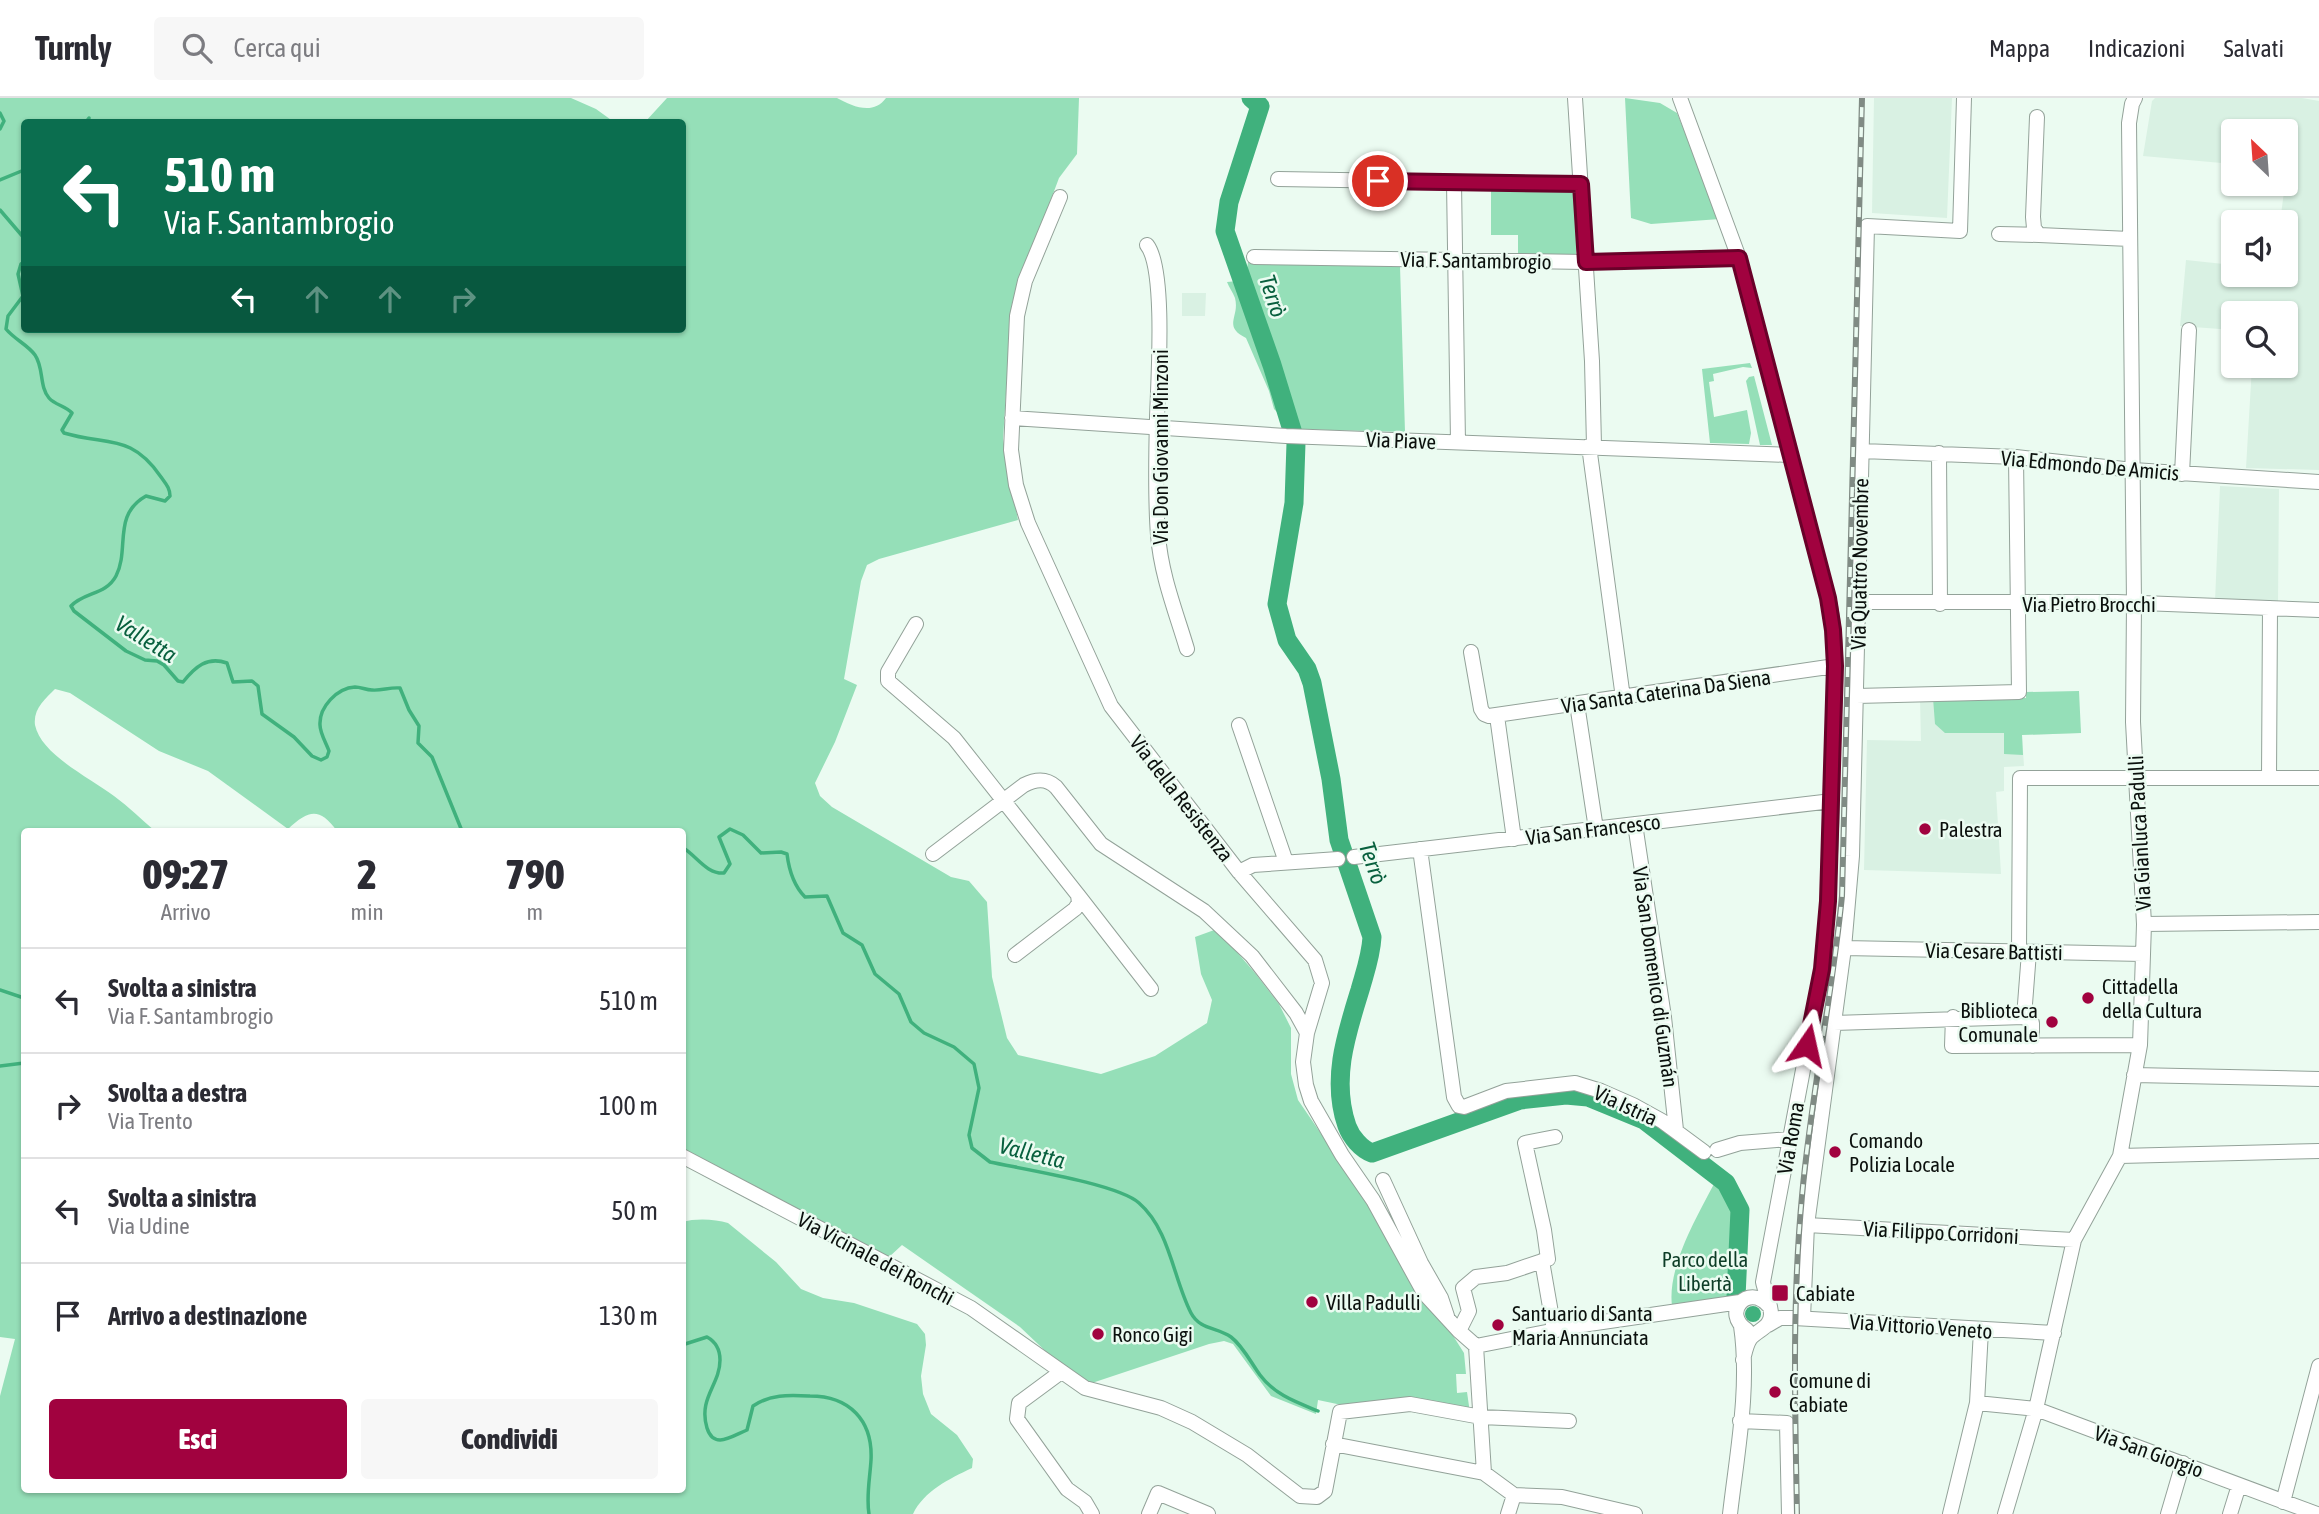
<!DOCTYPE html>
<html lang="it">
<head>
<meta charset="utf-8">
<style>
  body { margin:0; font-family:"Asap Condensed",sans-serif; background:#f7f7f7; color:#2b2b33; height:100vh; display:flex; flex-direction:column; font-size:26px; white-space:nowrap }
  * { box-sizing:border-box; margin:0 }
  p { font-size:23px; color:#7c7c81 }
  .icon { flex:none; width:38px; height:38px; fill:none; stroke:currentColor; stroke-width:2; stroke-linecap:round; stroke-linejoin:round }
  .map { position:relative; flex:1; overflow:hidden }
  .details { position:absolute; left:21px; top:730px; width:665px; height:665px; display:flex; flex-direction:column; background:#fff; border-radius:7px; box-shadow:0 2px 5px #0004 }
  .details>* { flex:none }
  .hud { position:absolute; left:21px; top:21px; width:665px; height:214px; border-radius:7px; box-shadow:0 2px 5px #0004; background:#0b6e4f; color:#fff; overflow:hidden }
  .needle { width:46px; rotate:335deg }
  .buttons { position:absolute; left:2221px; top:21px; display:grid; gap:14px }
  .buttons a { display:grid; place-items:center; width:77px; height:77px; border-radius:7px; background:#fff; box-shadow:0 2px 5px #0004; font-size:35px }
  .pin { position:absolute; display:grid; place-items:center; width:60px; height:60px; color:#fff; margin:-30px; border:4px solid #fff; border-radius:50%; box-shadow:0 2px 7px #0007 }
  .me { position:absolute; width:77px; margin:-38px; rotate:11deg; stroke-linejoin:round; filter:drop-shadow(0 0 5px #0008) }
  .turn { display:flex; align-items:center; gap:24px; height:147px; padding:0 28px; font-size:32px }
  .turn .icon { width:91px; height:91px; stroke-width:2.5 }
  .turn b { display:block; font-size:49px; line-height:60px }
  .lanes { display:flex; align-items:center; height:66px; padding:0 28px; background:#0003; justify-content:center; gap:35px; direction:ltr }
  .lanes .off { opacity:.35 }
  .eta { display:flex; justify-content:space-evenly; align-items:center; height:119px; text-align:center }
  .eta b { font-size:42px; font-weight:800; line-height:49px }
  .cta { display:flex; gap:14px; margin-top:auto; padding:14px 28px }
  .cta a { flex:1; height:80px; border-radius:7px; background:#a1023f; color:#fff; font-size:28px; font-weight:800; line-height:80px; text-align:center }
  .cta a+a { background:#f7f7f7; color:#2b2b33 }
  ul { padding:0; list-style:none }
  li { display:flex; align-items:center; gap:21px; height:105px; padding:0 28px; border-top:2px solid #e1e1e2 }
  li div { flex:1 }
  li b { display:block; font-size:26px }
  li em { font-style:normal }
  header { display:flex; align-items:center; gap:42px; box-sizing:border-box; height:98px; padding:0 35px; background:#fff; border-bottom:2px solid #e1e1e2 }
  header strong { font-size:33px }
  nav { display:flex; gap:38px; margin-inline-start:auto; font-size:24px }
  .search { width:490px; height:63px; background:#f7f7f7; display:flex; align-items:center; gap:18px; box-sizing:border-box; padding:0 24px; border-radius:7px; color:#7c7c81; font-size:26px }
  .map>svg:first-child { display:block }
  .built { fill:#d9f1e3 }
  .green { fill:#95dfb8 }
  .water { fill:#40b17d }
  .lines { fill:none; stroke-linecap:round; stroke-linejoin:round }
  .stream { stroke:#40b17d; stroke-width:3.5 }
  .river { stroke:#40b17d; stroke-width:19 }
  .minor-casing { stroke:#93a299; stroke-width:16 }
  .minor { stroke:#fff; stroke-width:14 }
  .rail-casing { stroke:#808b84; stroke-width:6 }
  .rail { stroke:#ebfbf1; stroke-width:3.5; stroke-dasharray:10; stroke-linecap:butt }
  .route-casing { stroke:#690129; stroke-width:18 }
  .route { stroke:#a1023f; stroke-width:12 }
  .poi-dot { fill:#a1023f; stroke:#ebfbf1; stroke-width:2.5 }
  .labels { text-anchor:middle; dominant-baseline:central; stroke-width:5; stroke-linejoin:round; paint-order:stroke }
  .street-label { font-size:21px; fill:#0b100d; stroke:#ebfbf1 }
  .poi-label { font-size:21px; fill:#0b100d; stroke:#ebfbf1; text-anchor:start }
  .park-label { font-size:21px; fill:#0d3d27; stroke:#ebfbf1 }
  .water-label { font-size:23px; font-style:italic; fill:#08603e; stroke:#ebfbf1 }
</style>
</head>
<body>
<header>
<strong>Turnly</strong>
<div class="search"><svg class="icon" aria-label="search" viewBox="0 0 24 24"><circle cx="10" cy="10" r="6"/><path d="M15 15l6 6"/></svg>Cerca qui</div>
<nav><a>Mappa</a><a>Indicazioni</a><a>Salvati</a></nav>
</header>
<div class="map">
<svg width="2319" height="1416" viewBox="0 0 2319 1416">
  <rect width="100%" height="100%" fill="#ebfbf1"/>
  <path class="built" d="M1874,0h78l-5,120 -75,-5z
    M2155,0h147l17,3v369l-73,-2 6,-102h34v-53h-53v17l-53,-4 6,-66 47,5v10h53v-53h-6l7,-53 -1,-38h-53v33l-90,-8 9,-55z
    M1182,195h24l-1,23h-23z
    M2220,388l59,3 -1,115 -63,-3z
    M2026,594l54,34 1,7 -59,2 2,31 -20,1v24l-8,1 5,82 -137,-4 3,-130 54,1 -1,-43h106z"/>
  <path class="green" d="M0,0h571l25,11 18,13h-590v207h658v-207h-37l22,-24h170c15,8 36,18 49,0h193l-2,56 -18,24 -47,125 -9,136 15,81 -139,39 -12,6 -6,16 -17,98 13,6 -22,57 -20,41 5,13 12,11 119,70 18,4 18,21 5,75 15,61 11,17 83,19 54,-18 52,-33 5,-23 -11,-26 -6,-37 22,-8 38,44 24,31 12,24v46l7,26 76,111 90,142 2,21h-10l1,19 10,-1 3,21 -114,-5 -38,-8 -2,14 -45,-18 -38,-52 -9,-3 -15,3 -120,40 -32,-22 -37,-35 -118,-82 -14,13 -205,-98 -1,-329h-345c-18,-24 -28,-21 -49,-2l-80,-58 -49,-20 -89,-58 -15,-4c-10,10 -22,20 -20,36 6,30 57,54 79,71 15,11 28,24 41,35h-131v658h658v-267c14,-4 33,-3 46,1l48,39 25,27 22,9 31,5 63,21 8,10 1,11 -5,31 2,18 8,20 26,21 16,24 -1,9c-23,11 -48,23 -59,46h-913v-118l15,-57 -15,-2z
    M1625,0l35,5 17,10 43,106 -69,5 -20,-6z
    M1491,91h86l-1,66h-58v-20h-27z
    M1248,164l152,4 5,166 -111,-3 -23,-81c-6,-10 -3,-23 -9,-33 -2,-4 -7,-5 -9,-8 -8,-13 -7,-31 -5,-45z
    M1238,183l28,74 20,66 -12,-12 -5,-18 -23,-53c-24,-12 -6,-21 -11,-40 -2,-5 -6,-11 -8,-16z
    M1750,265l2,5 -9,-1 -30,7 1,7 -5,1 5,35 33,-7 4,23 -2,11 -39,-1 -8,-74z
    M1754,278l18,69h-12l-14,-64 3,-4z
    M2079,593l2,42 -59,2 1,20 -19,-1v-21h-59l-10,-9 -2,-26h93v-6z
    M1716,1082c31,31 18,76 17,116l-61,10c-5,-40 26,-91 44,-126z"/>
  <path class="water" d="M1745 1216a8 8 0 1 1 16 0a8 8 0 1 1-16 0Z"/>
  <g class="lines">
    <path class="stream" d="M1260,8l2,-8
      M0,15l4,8 -4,8
      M86,24l3,-4
      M0,82l24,-10
      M0,112l24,28
      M24,164l-3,2 -3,10 5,22 -15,20 -2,13c8,10 22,16 29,26 9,13 4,31 14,43 6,7 17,8 23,15l-10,17 2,3c43,13 67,0 97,44 5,7 9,11 9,19l-5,5 -19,-5c-34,19 -16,53 -30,80 -10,19 -32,16 -45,30l3,5 52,40 19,9 12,1 7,4 14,16 5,1c12,-15 24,-26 44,-19l6,19 19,-1 6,5 4,28 32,23 18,19 9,4 6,-3 2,-6c-3,-8 -9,-18 -9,-26 -1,-18 17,-37 35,-38 6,0 11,3 17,3 9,1 18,-3 28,-2l9,22 10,16 -1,17 14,14 30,74
      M682,749c15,9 24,27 42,26l6,-9 -11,-27 11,-8 13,6 18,18 20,-1 6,2c2,16 7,32 18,43l22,-1 16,37 19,12 13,29 24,20 12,28 13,11 30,14 20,17 5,24 -10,47 3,13 18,14c32,7 128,22 149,41 31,27 34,75 52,110 9,17 26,14 40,24 12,9 20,26 29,38 15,20 36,27 58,36
      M0,892l24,8
      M0,968l24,-3
      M682,1247l25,-8c9,5 13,13 13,23 0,25 -22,38 -13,68 7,22 25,8 40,2l6,-24c18,-12 35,-11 57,-10 39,0 63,24 61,64 -1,18 -5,36 -2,54"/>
    <path class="river" d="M1251,0l9,8 -31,96 -4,29 47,134 24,78 -2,60 -17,101 10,36 20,29 5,14 19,96 8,61 33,97c-1,19 -7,35 -12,53 -14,45 -29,90 -13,136 4,11 14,23 25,27l148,-53 46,-5 22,2 56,23 82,63 14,27 -4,87"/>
    <defs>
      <path id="minor" d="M1575,0l17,263 2,85
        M1680,0l59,160 91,348c9,45 4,92 3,138 -1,75 -3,150 -11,225l-59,313c2,10 8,22 8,32 0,14 -14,16 -21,25 -4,6 -5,13 -7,21
        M2037,19l-4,100 1,11 5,7 91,4
        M1278,81l303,5
        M1454,85l4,259
        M1060,99l-35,84 -8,35 -6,134 5,35 12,38 83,183 128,166 76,88 7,23 -15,50 -4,29 3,23 5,16 31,54 31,45 51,93 35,38 17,15
        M1999,136l40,1
        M1147,147c19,24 11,138 10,173 -1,39 -2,79 1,117 3,40 18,77 29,114
        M1254,159l331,5 154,-4
        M1012,320l274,18 504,19
        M1589,348l34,252
        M1862,353l154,6 117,13 186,12
        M1939,355l1,151
        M2182,376l7,-144
        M1860,504h257l202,8
        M916,526l-28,48v9l66,57 124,157 1,8 -4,6 -60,46
        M1471,554l10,57 3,5 5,2 346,-50
        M1856,598l163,-4 -3,-235
        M1577,606l19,125
        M1497,618l17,123
        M1239,627l47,137
        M2269,680l1,-170
        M1635,726l29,193 12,113
        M1420,751l34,248 5,9 5,1 42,-16 69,-8 26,8 32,14 29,16 42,31
        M933,756l91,-69c12,-6 22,-7 32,2l45,57 103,67 48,45 44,57 11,20
        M1354,759l478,-56
        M1239,774l14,-7 85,-6
        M1078,797l73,94
        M2144,826l175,-2
        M1844,850l299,6
        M2019,854l1,-174h299
        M1953,919l-1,29 188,-1
        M2024,919l5,-65
        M1834,925l190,-6 8,6v23
        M2134,977l185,4
        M1717,1052l23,-7 50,-4
        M682,1058l289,152 114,80 76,20 31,14 55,33 53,41 17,1 8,-6 15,-79 70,-8 71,13 88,4
        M2120,1058l199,-5
        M1383,1082l38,83 20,35 6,18
        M1807,1127l267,15
        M1542,1163l12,69
        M1803,1220l4,-93 37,-277 8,-92 15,-630 93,5 4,-133
        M1768,1227l12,-7h14l260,15
        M1747,1232c-26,-17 1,-47 21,-25
        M1459,1233l10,-20 -6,-23 13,-11 31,-4 41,-14 -4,-29 -19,-87 30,-6
        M1476,1248l106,-21 158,-23
        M1476,1248l8,127
        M1061,1274l-42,31 -2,16 50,70 18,13 7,12
        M1977,1305l59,6 281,105
        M1740,1323l47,2 2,91
        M1333,1346l151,29 30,22
        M1514,1397l48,2 73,17
        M2283,1404l36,-136
        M1149,1416l9,-21 50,21
        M1508,1416l6,-19
        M1730,1416c7,-61 20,-127 11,-188
        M1950,1416l27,-111 4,-73
        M2005,1416l31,-105 38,-169 46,-84 20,-111 4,-121 -11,-202 1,-119 -5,-480 3,-19 3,-6
        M2168,1416l15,-51
        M2230,1416l9,-29"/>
    </defs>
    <use href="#minor" class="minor-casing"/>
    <use href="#minor" class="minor"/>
    <defs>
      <path id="rail" d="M1797,1416c-2,-106 -5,-212 5,-318 9,-100 30,-199 40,-300l20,-798"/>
    </defs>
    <use href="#rail" class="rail-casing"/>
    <use href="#rail" class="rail"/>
  </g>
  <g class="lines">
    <defs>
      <path id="route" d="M1378,83l203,3 5,78 153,-4 89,340 5,32 2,36 -7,235 -6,68 -15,76"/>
    </defs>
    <use href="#route" class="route-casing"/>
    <use href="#route" class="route"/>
  </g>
  <g class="poi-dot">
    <circle cx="1925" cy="731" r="7"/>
    <circle cx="2088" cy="900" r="7"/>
    <circle cx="2052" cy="924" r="7"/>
    <circle cx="1835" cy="1054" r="7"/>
    <rect x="1771" y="1186" width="18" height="18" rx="3.5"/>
    <circle cx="1312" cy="1204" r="7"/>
    <circle cx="1498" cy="1227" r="7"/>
    <circle cx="1098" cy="1236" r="7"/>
    <circle cx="1775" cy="1294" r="7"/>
  </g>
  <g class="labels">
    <g class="street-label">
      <text transform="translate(1476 162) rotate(1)">Via F. Santambrogio</text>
      <text transform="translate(1401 342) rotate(2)">Via Piave</text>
      <text transform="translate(1160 349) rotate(-90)">Via Don Giovanni Minzoni</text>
      <text transform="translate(2090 367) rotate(5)">Via Edmondo De Amicis</text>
      <text transform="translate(1859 466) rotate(-89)">Via Quattro Novembre</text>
      <text x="2089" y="506">Via Pietro Brocchi</text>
      <text transform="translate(1666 593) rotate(-8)">Via Santa Caterina Da Siena</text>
      <text transform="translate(1182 700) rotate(52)">Via della Resistenza</text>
      <text transform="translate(1593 731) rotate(-7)">Via San Francesco</text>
      <text transform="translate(2139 735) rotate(-93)">Via Gianluca Padulli</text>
      <text transform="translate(1994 853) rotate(1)">Via Cesare Battisti</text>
      <text transform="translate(1656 879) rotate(82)">Via San Domenico di Guzmán</text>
      <text transform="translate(1626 1007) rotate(25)">Via Istria</text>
      <text transform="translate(1790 1040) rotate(-80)">Via Roma</text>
      <text transform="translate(1941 1134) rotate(3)">Via Filippo Corridoni</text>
      <text transform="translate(876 1160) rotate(28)">Via Vicinale dei Ronchi</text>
      <text transform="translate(1921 1228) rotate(4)">Via Vittorio Veneto</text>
      <text transform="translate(2149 1353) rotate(20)">Via San Giorgio</text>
    </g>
    <g class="poi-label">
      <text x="1939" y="731">Palestra</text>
      <text x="2102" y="888">Cittadella<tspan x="2102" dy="24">della Cultura</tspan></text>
      <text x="2038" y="912" text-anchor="end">Biblioteca<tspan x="2038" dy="24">Comunale</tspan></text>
      <text x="1849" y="1042">Comando<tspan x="1849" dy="24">Polizia Locale</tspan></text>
      <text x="1796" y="1195">Cabiate</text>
      <text x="1326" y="1204">Villa Padulli</text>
      <text x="1512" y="1215">Santuario di Santa<tspan x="1512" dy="24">Maria Annunciata</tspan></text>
      <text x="1112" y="1236">Ronco Gigi</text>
      <text x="1789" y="1282">Comune di<tspan x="1789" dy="24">Cabiate</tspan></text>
    </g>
    <g class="park-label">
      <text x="1705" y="1161">Parco della<tspan x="1705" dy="24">Libertà</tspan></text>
    </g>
    <g class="water-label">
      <text transform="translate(1273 198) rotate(72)">Terrò</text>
      <text transform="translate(146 541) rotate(32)">Valletta</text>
      <text transform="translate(1373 765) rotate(71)">Terrò</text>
      <text transform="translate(1032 1055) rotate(14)">Valletta</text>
    </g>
  </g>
</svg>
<div class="buttons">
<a><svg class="needle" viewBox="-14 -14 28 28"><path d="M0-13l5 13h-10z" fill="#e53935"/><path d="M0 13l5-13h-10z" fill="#7c7c81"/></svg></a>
<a><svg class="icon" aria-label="sound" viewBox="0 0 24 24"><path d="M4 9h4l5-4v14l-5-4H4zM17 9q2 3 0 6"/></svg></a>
<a><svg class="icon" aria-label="search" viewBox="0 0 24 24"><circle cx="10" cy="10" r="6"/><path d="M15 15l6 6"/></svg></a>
</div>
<div class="pin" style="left:1378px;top:83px;background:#d93025"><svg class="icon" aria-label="arrive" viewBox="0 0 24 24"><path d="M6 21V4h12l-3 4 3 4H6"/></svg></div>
<svg class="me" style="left:1807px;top:947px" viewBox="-20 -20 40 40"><path d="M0-17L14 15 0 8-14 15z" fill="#a1023f" stroke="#fff" stroke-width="4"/></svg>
<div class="hud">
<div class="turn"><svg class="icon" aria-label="left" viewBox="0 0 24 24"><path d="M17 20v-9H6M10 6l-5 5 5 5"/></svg><div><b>510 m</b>Via F. Santambrogio</div></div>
<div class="lanes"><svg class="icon" aria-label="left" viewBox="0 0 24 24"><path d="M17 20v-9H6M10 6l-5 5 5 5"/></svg><svg class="icon off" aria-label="ahead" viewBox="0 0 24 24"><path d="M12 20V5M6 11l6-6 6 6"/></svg><svg class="icon off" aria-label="ahead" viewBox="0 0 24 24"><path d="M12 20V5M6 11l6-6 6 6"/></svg><svg class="icon off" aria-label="right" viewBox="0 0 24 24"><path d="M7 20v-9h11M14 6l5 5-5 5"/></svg></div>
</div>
<section class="details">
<div class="eta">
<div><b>09:27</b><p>Arrivo</p></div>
<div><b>2</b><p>min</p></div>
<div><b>790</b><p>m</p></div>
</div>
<ul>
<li><svg class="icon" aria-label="left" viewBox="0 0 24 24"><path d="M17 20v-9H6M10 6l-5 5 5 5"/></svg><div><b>Svolta a sinistra</b><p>Via F. Santambrogio</p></div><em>510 m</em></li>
<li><svg class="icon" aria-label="right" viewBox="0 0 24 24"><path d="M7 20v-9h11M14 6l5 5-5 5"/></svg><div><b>Svolta a destra</b><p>Via Trento</p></div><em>100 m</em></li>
<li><svg class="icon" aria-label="left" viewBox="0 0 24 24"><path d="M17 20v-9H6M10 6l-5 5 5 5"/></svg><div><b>Svolta a sinistra</b><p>Via Udine</p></div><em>50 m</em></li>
<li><svg class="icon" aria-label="arrive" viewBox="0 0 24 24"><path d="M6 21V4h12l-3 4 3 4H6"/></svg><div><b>Arrivo a destinazione</b></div><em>130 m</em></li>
</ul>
<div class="cta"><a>Esci</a><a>Condividi</a></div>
</section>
</div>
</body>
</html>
